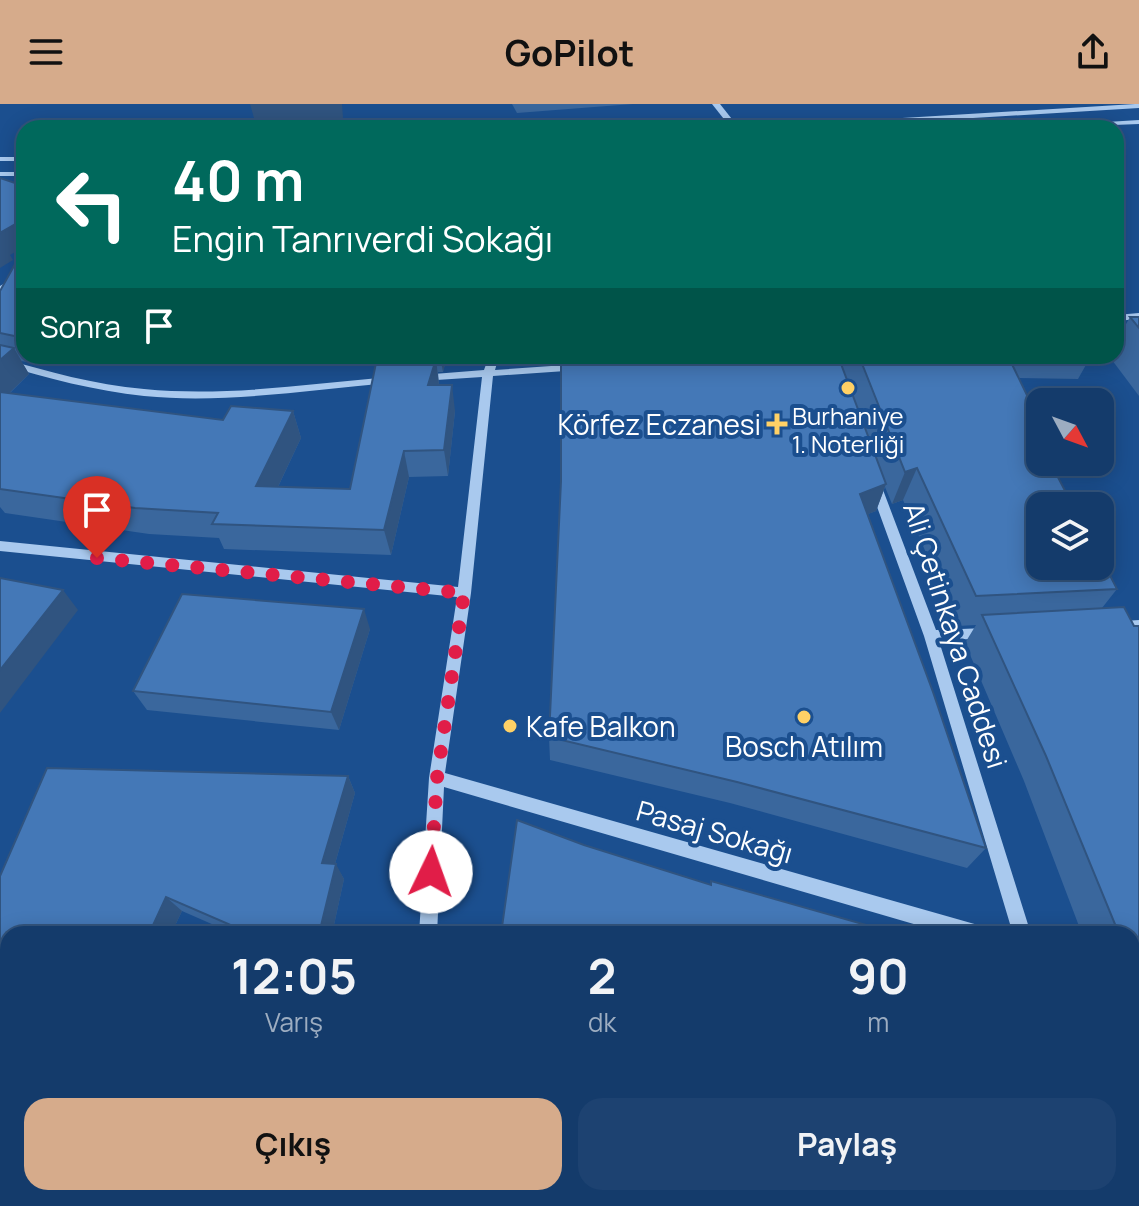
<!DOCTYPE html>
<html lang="tr">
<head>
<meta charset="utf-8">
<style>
  body { margin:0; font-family:Manrope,sans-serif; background:#1d4271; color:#f1f3f6; height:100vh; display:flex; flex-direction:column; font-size:30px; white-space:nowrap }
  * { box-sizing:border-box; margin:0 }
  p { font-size:26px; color:#9dadc1 }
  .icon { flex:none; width:44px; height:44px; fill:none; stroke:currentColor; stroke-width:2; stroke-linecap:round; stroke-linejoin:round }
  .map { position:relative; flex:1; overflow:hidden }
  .side { position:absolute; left:0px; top:822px; width:1140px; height:280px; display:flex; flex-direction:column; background:#143b6b; border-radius:24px 24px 0 0; box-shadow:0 4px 20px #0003,0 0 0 2px #33557e }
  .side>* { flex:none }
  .banner { position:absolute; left:16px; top:16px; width:1108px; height:244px; border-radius:24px; box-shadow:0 4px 20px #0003,0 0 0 2px #33557e; background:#00695c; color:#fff; overflow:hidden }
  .needle { width:52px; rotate:131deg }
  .tools { position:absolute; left:1026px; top:284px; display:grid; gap:16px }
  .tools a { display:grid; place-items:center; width:88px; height:88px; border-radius:16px; background:#143b6b; box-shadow:0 4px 20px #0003,0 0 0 2px #33557e; font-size:40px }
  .pin { position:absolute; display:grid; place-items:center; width:68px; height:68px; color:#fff; margin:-82px -34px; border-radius:50% 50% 50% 0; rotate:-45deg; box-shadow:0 0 8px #0007 }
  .pin .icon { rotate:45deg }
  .me { position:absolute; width:88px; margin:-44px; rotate:3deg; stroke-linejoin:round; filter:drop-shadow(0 0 6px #0008) }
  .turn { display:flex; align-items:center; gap:28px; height:168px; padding:0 24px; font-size:36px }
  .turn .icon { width:104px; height:104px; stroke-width:2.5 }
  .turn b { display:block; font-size:56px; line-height:68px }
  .then { display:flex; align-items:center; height:76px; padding:0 24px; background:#0003; gap:16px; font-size:30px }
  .eta { display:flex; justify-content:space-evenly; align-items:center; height:136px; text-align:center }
  .eta b { font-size:48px; font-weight:700; line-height:56px }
  .action { display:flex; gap:16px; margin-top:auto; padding:16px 24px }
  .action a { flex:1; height:92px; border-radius:24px; background:#d6ab8b; color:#111; font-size:32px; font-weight:700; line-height:92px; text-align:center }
  .action a+a { background:#1d4271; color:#f1f3f6 }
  header { display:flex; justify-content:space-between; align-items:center; height:104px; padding:0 24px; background:#d6ab8b; color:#111; font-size:36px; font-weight:700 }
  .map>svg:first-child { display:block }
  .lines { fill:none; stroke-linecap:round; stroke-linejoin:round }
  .minor { fill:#a9c9ee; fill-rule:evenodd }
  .wall { fill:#3a679d }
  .shaded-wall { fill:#305480 }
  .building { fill:#4478b7; stroke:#305480; stroke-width:2 }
  .route { stroke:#e11d48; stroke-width:14; stroke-dasharray:0 25.2 }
  .poi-dot { fill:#ffd166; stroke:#1b4f8f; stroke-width:3 }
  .labels { text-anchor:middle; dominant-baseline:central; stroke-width:8; stroke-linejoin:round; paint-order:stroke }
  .far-poi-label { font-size:24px; fill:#fff; stroke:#1b4f8f }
  .poi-label { font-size:28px; fill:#fff; stroke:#1b4f8f; text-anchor:end }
  .street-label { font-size:28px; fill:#fff; stroke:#1b4f8f }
</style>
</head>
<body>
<header><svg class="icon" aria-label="menu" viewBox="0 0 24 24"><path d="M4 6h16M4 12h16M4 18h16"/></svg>GoPilot<svg class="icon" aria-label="share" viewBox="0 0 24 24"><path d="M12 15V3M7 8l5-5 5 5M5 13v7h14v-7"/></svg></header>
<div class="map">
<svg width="1139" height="1102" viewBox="0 0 1139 1102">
  <rect width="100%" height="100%" fill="#1b4f8f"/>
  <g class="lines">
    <g class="minor">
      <polygon points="712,0 720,0 739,24 731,24"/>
      <polygon points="1135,0 1139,0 1139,4 809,24 766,24 770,22"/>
      <polygon points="1139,16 1139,20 1038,24 1042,22"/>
      <rect x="0" y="53" width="24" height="4"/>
      <rect x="0" y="68" width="24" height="4"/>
      <polygon points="24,168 24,175 0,189 0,182"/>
      <polygon points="1139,209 1139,215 1116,217 1116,211"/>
      <polygon points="489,252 499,252 495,266 580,260 585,263 580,266 493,272 471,489 445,669 978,821 984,824 987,830 948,830 444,683 437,830 419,830 429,674 457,493 0,447 0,437 458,483 482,273 421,277 416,274 421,271 484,266"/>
      <path d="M0,254C48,267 94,281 144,285C225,293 308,280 389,273L394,276L389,279C308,286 225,300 144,292C95,287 47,274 0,260Z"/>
      <polygon points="874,374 880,378 936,526 986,524 991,525 993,529 991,533 986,534 939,537 1031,830 1013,830 924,532 868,378"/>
      <polygon points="1139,516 1139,526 1110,526 1108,522 1110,518"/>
      <polygon points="0,906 8,908 8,926 0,924"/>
      <polygon points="385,1094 405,1094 403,1102 383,1102"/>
      <polygon points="1096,1094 1116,1094 1119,1102 1099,1102"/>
    </g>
  </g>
  <g class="wall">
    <polygon points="512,0 633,0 517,9"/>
    <polygon points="24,144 24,252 48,252 39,260 21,257 29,270 10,289 223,316 293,307 301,334 278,383 350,385 381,258 380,252 447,252 443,268 438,268 439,281 455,307 448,372 409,373 391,451 224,445 219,434 149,430 5,409 0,403 0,187"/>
    <polygon points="1130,213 1139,213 1139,292 1109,252 1116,252 1116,238"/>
    <polygon points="561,252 1091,252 1078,275 1019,274 1060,359 1055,368 1117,485 1102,504 1134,522 1139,522 1139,969 1132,951 1132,830 1082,830 1024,677 965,539 976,521 958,522 903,396 892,400 885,383 876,407 868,410 986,744 967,764 730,699 550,656 549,633 561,377"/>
    <polygon points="370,525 339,626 147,606 133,587"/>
    <polygon points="348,672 355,689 335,760 344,775 332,830 229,830 230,828 182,807 171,830 8,830 8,864 0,864 0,772"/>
    <polygon points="477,1094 671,1098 666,1102 477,1102"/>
    <polygon points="790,1094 1058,1094 1061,1102 791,1102"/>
  </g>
  <g class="shaded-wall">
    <polygon points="250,0 342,0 343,14 256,21"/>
    <polygon points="24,115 24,143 10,151 13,156 0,164 0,129"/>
    <polygon points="14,244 29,270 0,298 0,256"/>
    <polygon points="34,252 48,252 39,260"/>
    <polygon points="440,252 447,252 443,268"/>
    <polygon points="436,255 439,281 428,281"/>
    <polygon points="452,281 455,307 448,372 444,346"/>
    <polygon points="293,307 301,334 266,408 256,382"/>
    <polygon points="404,347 409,373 391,451 384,426"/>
    <polygon points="917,364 903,396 892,400 905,368"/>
    <polygon points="886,380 876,407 850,417 860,390"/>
    <polygon points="63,486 78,506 0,609 0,566"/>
    <polygon points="364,505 370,525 339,626 331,608"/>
    <polygon points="348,672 355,689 331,774 322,759"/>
    <polygon points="336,760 344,775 332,830 319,830"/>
    <polygon points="166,793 182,807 171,830 149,830"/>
    <polygon points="8,1050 8,1094 14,1094 10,1102 0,1102 0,1066"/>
    <polygon points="327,1094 343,1094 341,1102 325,1102"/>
  </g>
  <g class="building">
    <polygon points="0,74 24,82 24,115 0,129"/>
    <polygon points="24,144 24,234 0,229 0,187"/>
    <polygon points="1130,213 1139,213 1139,224"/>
    <polygon points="0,241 14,244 0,256"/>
    <polygon points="561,252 838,252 886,380 860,390 933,588 986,744 737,678 549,633 561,377"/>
    <polygon points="859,252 1008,252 1040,318 1040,358 1059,358 1060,359 1050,358 1073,402 1040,402 1040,462 1100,462 1100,452 1117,485 976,492 917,364 905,368"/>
    <polygon points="436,255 428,281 452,281 444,346 404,347 384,426 212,420 218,409 135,404 0,385 0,288 223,316 231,302 293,307 256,382 350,385 376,259"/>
    <polygon points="0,474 63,486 0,566"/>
    <polygon points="182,490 364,505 331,608 133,587"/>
    <polygon points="1124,503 1134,522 1139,522 1139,877 1132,861 1132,830 1119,830 1046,652 982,511"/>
    <polygon points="47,664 348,672 322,759 336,760 319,830 229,830 233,822 166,793 149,830 8,830 8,852 0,852 0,772"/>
    <polygon points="517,716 584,741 711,781 711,777 898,830 501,830"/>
    <polygon points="0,952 8,953 8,1050 0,1066"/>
    <polygon points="104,1094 327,1094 325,1102 100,1102"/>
    <polygon points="477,1094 671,1094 671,1098 614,1098 614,1102 477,1102"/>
    <polygon points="803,1094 1058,1094 1061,1102 804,1102"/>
  </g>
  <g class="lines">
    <polyline class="route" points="97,454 464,489 437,674 431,768"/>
  </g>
  <g class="poi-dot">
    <circle cx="848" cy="284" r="8"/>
    <path d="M773 308h8v8h8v8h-8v8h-8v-8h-8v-8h8z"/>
    <circle cx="804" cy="613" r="8"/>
    <circle cx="510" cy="622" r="8"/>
  </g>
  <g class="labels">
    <g class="far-poi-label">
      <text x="848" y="311">Burhaniye<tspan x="848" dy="28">1. Noterliği</tspan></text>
    </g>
    <g class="poi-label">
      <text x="761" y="320">Körfez Eczanesi</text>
      <text x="526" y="622" text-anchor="start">Kafe Balkon</text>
      <text x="804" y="642" text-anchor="middle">Bosch Atılım</text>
    </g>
    <g class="street-label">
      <text transform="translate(956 531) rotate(72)">Ali Çetinkaya Caddesi</text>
      <text transform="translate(715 727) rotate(16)">Pasaj Sokağı</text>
    </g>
  </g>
</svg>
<div class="tools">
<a><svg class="needle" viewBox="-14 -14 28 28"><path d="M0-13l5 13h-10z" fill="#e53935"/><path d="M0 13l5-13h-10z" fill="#9dadc1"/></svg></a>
<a><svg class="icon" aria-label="layers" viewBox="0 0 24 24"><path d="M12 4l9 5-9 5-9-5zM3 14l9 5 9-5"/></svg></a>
</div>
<div class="pin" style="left:97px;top:454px;background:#d93025"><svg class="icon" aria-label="arrive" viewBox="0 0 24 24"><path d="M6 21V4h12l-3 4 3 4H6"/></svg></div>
<svg class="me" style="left:431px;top:768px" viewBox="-20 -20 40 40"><circle r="19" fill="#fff"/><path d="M0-13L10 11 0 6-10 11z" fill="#e11d48"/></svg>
<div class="banner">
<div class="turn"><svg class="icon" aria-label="left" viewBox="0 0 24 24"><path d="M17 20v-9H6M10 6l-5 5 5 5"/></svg><div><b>40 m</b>Engin Tanrıverdi Sokağı</div></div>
<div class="then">Sonra<svg class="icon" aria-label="arrive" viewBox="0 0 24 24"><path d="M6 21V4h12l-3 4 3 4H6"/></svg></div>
</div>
<section class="side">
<div class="eta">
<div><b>12:05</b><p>Varış</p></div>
<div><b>2</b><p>dk</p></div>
<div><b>90</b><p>m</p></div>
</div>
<div class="action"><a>Çıkış</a><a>Paylaş</a></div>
</section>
</div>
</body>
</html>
